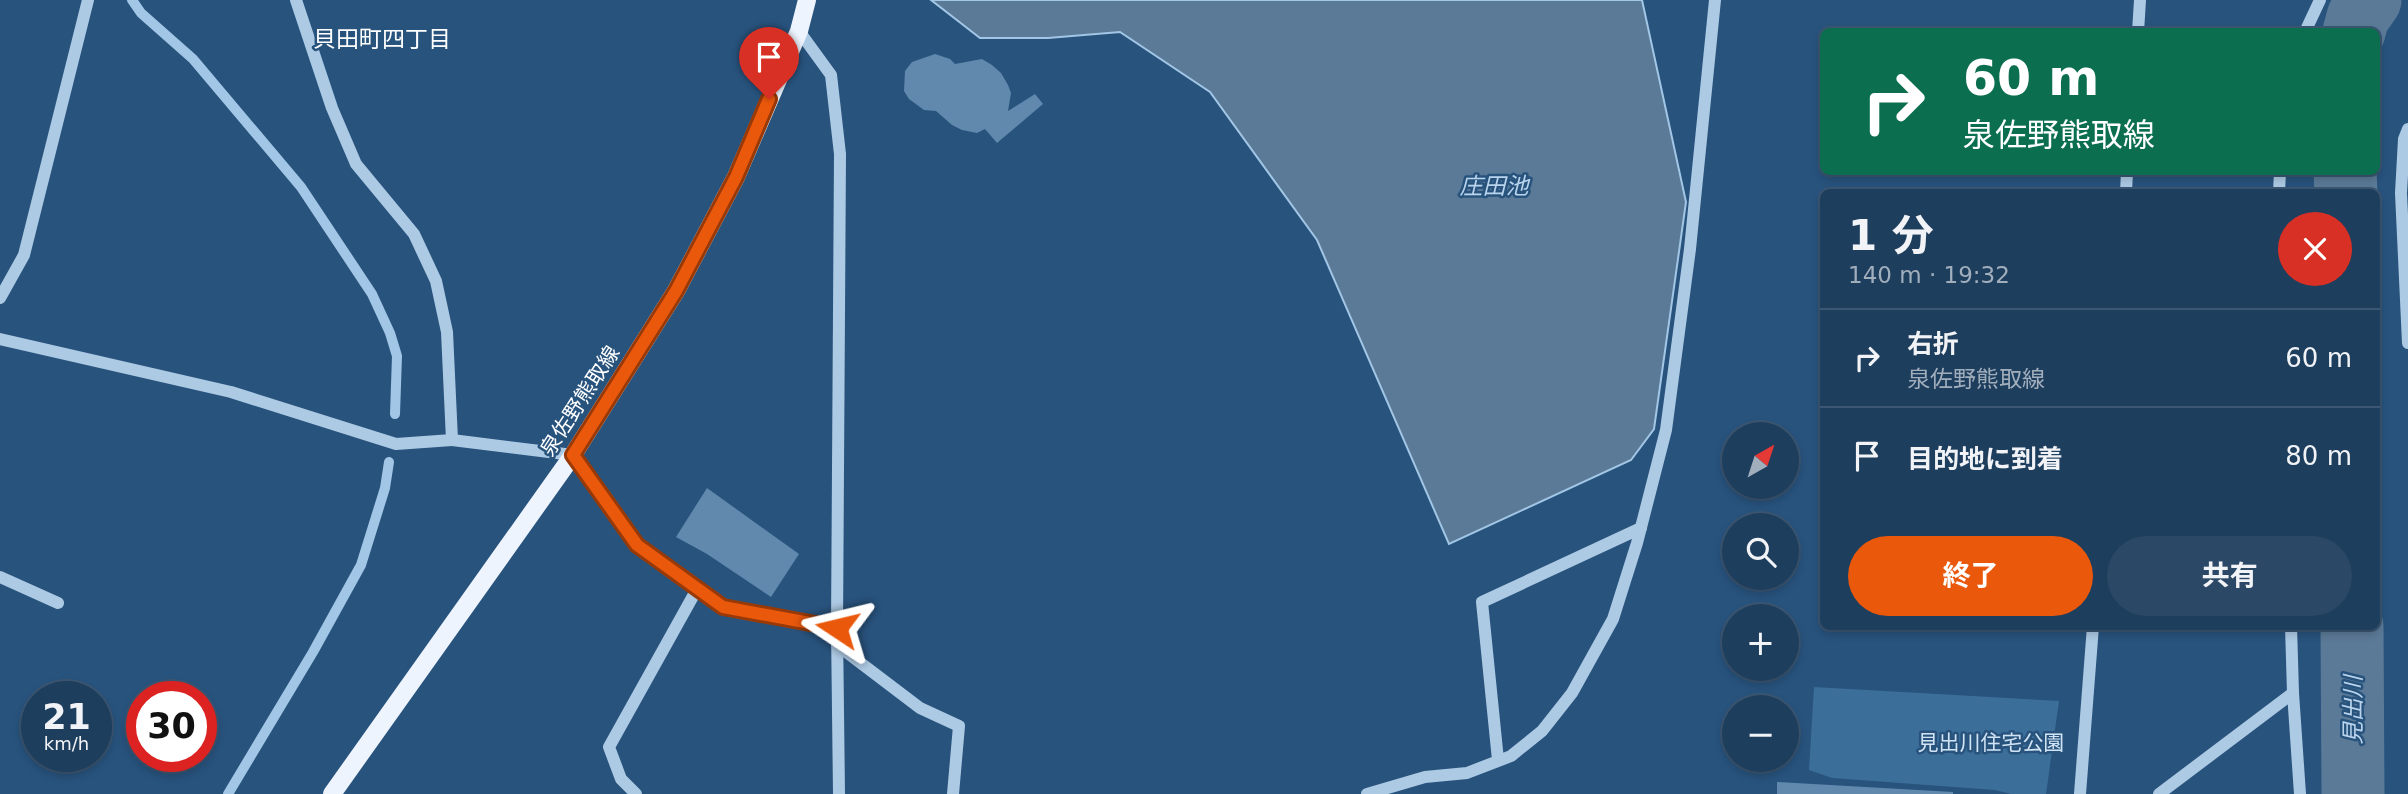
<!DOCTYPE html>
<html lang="ja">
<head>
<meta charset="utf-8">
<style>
  body { margin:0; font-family:"DejaVu Sans","Noto Sans JP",sans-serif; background:#2b4967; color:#f1f3f6; height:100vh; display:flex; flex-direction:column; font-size:26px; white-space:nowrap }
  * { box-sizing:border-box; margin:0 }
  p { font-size:23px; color:#a1aebc }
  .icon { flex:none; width:38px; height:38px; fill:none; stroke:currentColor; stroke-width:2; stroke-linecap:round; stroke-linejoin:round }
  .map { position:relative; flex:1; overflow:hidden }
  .sheet { position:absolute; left:1820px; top:189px; width:560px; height:441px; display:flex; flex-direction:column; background:#1e3e5e; border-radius:10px; box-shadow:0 4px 10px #0003,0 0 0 2px #3c5773 }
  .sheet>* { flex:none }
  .hud { position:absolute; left:1820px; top:28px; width:560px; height:147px; border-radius:10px; box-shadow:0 4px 10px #0003,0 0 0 2px #3c5773; background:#0b6e4f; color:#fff; overflow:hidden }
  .needle { width:46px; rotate:39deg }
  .controls { position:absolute; left:1722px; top:422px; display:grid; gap:14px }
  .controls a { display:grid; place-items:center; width:77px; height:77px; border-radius:50%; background:#1e3e5e; box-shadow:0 4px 10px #0003,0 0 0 2px #3c5773; font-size:35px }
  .speed { position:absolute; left:21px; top:681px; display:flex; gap:14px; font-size:35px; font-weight:700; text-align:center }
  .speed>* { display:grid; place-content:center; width:91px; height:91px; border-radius:50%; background:#1e3e5e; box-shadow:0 4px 10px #0003,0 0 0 2px #3c5773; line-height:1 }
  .speed small { font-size:18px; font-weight:400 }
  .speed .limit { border:10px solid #d22; background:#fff; color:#111 }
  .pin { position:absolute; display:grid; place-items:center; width:60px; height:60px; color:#fff; margin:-72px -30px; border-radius:50% 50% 50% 0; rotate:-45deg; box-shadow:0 0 7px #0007 }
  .pin .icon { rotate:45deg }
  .me { position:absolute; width:77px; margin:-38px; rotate:280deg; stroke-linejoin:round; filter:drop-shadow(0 0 5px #0008) }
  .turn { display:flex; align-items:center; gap:24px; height:147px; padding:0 28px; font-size:32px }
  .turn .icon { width:91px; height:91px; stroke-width:2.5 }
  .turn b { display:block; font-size:49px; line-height:60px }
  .round { display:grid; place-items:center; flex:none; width:74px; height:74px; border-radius:37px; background:#2b4967 }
  .headline { display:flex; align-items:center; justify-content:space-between; height:119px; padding:0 28px }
  h1 { font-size:42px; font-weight:700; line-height:52px }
  .action { display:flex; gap:14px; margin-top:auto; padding:14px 28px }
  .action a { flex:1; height:80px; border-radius:42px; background:#ea580c; color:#fff; font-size:28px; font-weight:700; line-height:80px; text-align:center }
  .action a+a { background:#2b4967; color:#f1f3f6 }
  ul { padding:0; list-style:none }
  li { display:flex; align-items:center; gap:21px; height:98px; padding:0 28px; border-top:2px solid #3c5773 }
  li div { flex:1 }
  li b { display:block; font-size:26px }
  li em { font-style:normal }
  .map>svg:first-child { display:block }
  .green { fill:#3c6e9a }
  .water { fill:#5b7a97; stroke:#a2c6e5; stroke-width:2 }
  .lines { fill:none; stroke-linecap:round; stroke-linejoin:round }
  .stream { stroke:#a2c6e5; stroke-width:10 }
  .river { stroke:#5b7a97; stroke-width:63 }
  .building { fill:#6089ad }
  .minor { stroke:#adcae4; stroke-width:12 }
  .major { stroke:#edf4fd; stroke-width:18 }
  .route-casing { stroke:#983908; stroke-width:18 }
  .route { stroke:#ea580c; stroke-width:12 }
  .labels { text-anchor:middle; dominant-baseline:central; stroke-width:5; stroke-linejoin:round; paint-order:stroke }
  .street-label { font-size:21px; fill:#fff; stroke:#28537d }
  .park-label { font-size:21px; fill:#d0e3f4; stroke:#28537d }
  .neighbourhood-label { font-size:23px; fill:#fff; stroke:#28537d }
  .water-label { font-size:23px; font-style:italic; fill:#b9d4ec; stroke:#28537d }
</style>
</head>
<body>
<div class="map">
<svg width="2408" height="794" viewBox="0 0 2408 794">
  <rect width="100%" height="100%" fill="#28537d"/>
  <polygon class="green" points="1814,687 2059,701 2046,794 2011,794 1995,790 1832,778 1809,770"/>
  <polygon class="water" points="931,0 1642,0 1686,202 1654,429 1631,460 1449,544 1317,240 1210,92 1120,32 1048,38 980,38"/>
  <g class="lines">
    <g class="stream">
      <polyline points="132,0 141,13 193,59 301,187 372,294 390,333 397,356 395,414"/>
      <polyline points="228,794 313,652 361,565 385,488 389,462"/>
    </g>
    <g class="river">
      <polyline points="2354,32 2358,17 2370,0"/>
      <polyline points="2345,172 2346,192"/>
      <polyline points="2352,626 2353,794"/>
    </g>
  </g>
  <g class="building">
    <polygon points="935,54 950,59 955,64 982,59 992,65 1001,73 1008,85 1011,93 1008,111 1035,94 1043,104 997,143 985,129 977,133 962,130 952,125 936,111 924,110 909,99 904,91 905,71 912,62"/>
    <polygon points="707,488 799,554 771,597 707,554 676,537"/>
    <polygon points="1777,782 1953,792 1953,794 1777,794"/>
  </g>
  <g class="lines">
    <g class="minor">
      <polyline points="296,0 332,108 356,164 414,234 436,281 447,332 452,440 573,455 637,545 723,607 837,628"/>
      <polyline points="799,31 831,75 840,154 837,628 839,794"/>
      <polyline points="2138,32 2140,0"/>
      <polyline points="2305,32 2320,0"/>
      <polyline points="2408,129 2404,139 2401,193 2408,343"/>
      <polyline points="2126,192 2127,172"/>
      <polyline points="2279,192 2280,172"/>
      <polyline points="0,298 24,255 88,0"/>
      <polyline points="0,339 231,392 396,444 452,440"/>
      <polyline points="0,577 58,603"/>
      <polyline points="837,645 920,708 959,726 953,794"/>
      <polyline points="2293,693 2300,794"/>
      <polyline points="1498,760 1482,602 1641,528"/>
      <polyline points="636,794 621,779 609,747 697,589"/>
      <polyline points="1367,794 1425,777 1467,773 1511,756 1542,731 1572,693 1613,619 1637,543 1666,430 1690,249 1715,0"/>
      <polyline points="2080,794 2093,626"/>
      <polyline points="2159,794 2293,693 2291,626"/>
    </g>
    <polyline class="major" points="332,794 573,455 676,291 736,177 799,31 807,0"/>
  </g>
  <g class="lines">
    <defs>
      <polyline id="route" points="769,99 736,177 676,291 573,455 637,545 723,607 837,628"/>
    </defs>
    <use href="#route" class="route-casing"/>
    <use href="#route" class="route"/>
  </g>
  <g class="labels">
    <g class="street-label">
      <text transform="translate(580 401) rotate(-57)">泉佐野熊取線</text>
    </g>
    <g class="park-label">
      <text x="1991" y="743">見出川住宅公園</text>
    </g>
    <g class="neighbourhood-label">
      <text x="382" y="39">貝田町四丁目</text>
    </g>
    <g class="water-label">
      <text x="1494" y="186">庄田池</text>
      <text transform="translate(2353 710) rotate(-90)">見出川</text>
    </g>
  </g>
</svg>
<div class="controls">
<a><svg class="needle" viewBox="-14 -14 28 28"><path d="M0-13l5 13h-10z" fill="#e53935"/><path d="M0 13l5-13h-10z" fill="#a1aebc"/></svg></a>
<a><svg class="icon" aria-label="search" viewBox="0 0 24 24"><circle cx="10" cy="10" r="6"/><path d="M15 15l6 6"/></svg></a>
<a>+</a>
<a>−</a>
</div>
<div class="speed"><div>21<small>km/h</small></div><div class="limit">30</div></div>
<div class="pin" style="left:769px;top:99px;background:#d93025"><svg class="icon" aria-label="arrive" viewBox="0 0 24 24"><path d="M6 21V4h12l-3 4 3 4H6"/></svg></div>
<svg class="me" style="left:837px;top:628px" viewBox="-20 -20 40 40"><path d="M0-17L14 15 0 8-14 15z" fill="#ea580c" stroke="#fff" stroke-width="4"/></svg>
<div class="hud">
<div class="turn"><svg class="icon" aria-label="right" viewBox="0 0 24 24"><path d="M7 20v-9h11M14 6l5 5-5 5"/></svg><div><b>60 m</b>泉佐野熊取線</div></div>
</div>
<section class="sheet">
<div class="headline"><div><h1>1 分</h1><p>140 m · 19:32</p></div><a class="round" style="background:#d93025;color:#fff"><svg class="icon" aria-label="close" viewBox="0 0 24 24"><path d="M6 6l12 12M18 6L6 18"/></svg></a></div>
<ul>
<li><svg class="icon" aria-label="right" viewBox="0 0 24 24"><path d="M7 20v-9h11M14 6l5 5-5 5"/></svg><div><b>右折</b><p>泉佐野熊取線</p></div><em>60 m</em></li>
<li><svg class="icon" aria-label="arrive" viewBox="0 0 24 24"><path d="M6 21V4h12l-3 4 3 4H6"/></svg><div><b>目的地に到着</b></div><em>80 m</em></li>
</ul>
<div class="action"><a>終了</a><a>共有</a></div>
</section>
</div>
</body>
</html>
